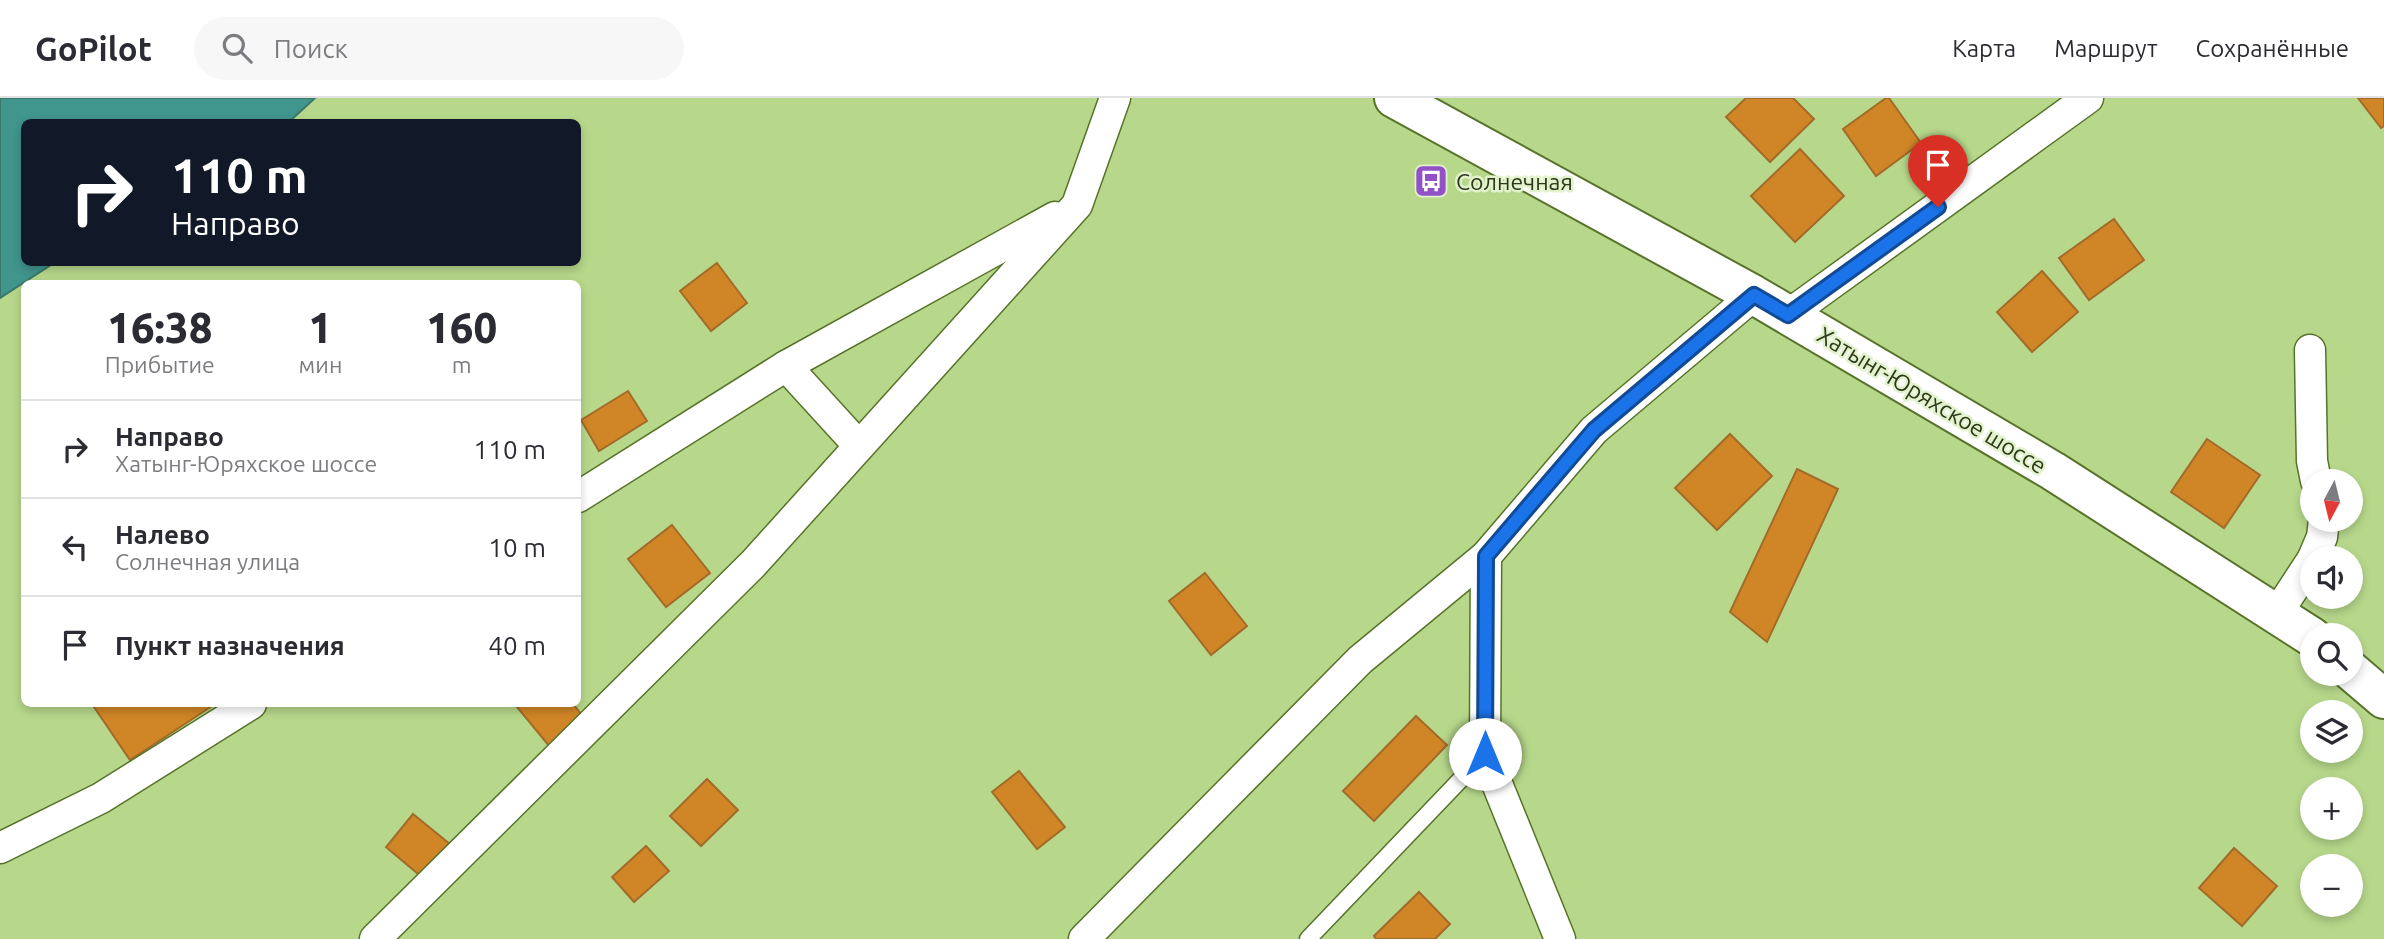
<!DOCTYPE html>
<html lang="ru">
<head>
<meta charset="utf-8">
<style>
  body { margin:0; font-family:Ubuntu,sans-serif; background:#f7f7f7; color:#2b2b33; height:100vh; display:flex; flex-direction:column; font-size:26px; white-space:nowrap }
  * { box-sizing:border-box; margin:0 }
  p { font-size:23px; color:#7c7c81 }
  .icon { flex:none; width:38px; height:38px; fill:none; stroke:currentColor; stroke-width:2; stroke-linecap:round; stroke-linejoin:round }
  .map { position:relative; flex:1; overflow:hidden }
  .sheet { position:absolute; left:21px; top:182px; width:560px; height:427px; display:flex; flex-direction:column; background:#fff; border-radius:10px; box-shadow:0 4px 10px #0003 }
  .sheet>* { flex:none }
  .guide { position:absolute; left:21px; top:21px; width:560px; height:147px; border-radius:10px; box-shadow:0 4px 10px #0003; background:#111827; color:#fff; overflow:hidden }
  .needle { width:46px; rotate:187deg }
  .fabs { position:absolute; left:2300px; top:371px; display:grid; gap:14px }
  .fabs a { display:grid; place-items:center; width:63px; height:63px; border-radius:50%; background:#fff; box-shadow:0 4px 10px #0003; font-size:35px }
  .pin { position:absolute; display:grid; place-items:center; width:60px; height:60px; color:#fff; margin:-72px -30px; border-radius:50% 50% 50% 0; rotate:-45deg; box-shadow:0 0 7px #0007 }
  .pin .icon { rotate:45deg }
  .me { position:absolute; width:77px; margin:-38px; rotate:0deg; stroke-linejoin:round; filter:drop-shadow(0 0 5px #0008) }
  .turn { display:flex; align-items:center; gap:24px; height:147px; padding:0 35px; font-size:32px }
  .turn .icon { width:91px; height:91px; stroke-width:2.5 }
  .turn b { display:block; font-size:49px; line-height:60px }
  .eta { display:flex; justify-content:space-evenly; align-items:center; height:119px; text-align:center }
  .eta b { font-size:42px; font-weight:800; line-height:49px }
  ul { padding:0; list-style:none }
  li { display:flex; align-items:center; gap:21px; height:98px; padding:0 35px; border-top:2px solid #e1e1e2 }
  li div { flex:1 }
  li b { display:block; font-size:26px }
  li em { font-style:normal }
  header { display:flex; align-items:center; gap:42px; box-sizing:border-box; height:98px; padding:0 35px; background:#fff; border-bottom:2px solid #e1e1e2 }
  header strong { font-size:33px }
  nav { display:flex; gap:38px; margin-inline-start:auto; font-size:24px }
  .search { width:490px; height:63px; background:#f7f7f7; display:flex; align-items:center; gap:18px; box-sizing:border-box; padding:0 24px; border-radius:38px; color:#7c7c81; font-size:26px }
  .map>svg:first-child { display:block }
  .water { fill:#40958d; stroke:#3a796a; stroke-width:2 }
  .building { fill:#d08626; stroke:#a36b2a; stroke-width:2 }
  .lines { fill:none; stroke-linecap:round; stroke-linejoin:round }
  .service-casing { stroke:#577329; stroke-width:19 }
  .minor-casing { stroke:#577329; stroke-width:33 }
  .tertiary-casing { stroke:#577329; stroke-width:42 }
  .service { stroke:#fff; stroke-width:16 }
  .minor { stroke:#fff; stroke-width:30 }
  .tertiary { stroke:#fff; stroke-width:38 }
  .route-casing { stroke:#114b97; stroke-width:18 }
  .route { stroke:#1a73e8; stroke-width:12 }
  .labels { text-anchor:middle; dominant-baseline:central; stroke-width:5; stroke-linejoin:round; paint-order:stroke }
  .poi-label { font-size:23px; fill:#2d391a; stroke:#e1f2cc; text-anchor:start }
  .street-label { font-size:23px; fill:#2d391a; stroke:#e1f2cc }
</style>
</head>
<body>
<header>
<strong>GoPilot</strong>
<div class="search"><svg class="icon" aria-label="search" viewBox="0 0 24 24"><circle cx="10" cy="10" r="6"/><path d="M15 15l6 6"/></svg>Поиск</div>
<nav><a>Карта</a><a>Маршрут</a><a>Сохранённые</a></nav>
</header>
<div class="map">
<svg width="2384" height="841" viewBox="0 0 2384 841">
  <rect width="100%" height="100%" fill="#b7d88b"/>
  <polygon class="water" points="0,0 315,0 289,24 24,24 24,164 54,165 0,200"/>
  <g class="building">
    <polygon points="1746,0 1793,0 1814,21 1770,64 1726,19"/>
    <polygon points="1886,0 1889,0 1921,45 1876,78 1843,31"/>
    <polygon points="2358,0 2384,0 2384,28 2381,30"/>
    <polygon points="1800,51 1844,98 1795,144 1751,98"/>
    <polygon points="2114,121 2144,162 2089,202 2059,160"/>
    <polygon points="717,165 747,205 711,233 680,193"/>
    <polygon points="2042,173 2078,214 2032,254 1997,214"/>
    <polygon points="628,293 647,323 599,353 581,322"/>
    <polygon points="1730,336 1772,378 1717,432 1675,390"/>
    <polygon points="2207,341 2260,377 2224,430 2171,394"/>
    <polygon points="1797,371 1838,391 1767,544 1730,514"/>
    <polygon points="672,427 710,475 666,509 628,461"/>
    <polygon points="1205,475 1247,528 1211,557 1169,503"/>
    <polygon points="92,606 215,606 130,662"/>
    <polygon points="522,606 573,606 585,621 550,649 517,609"/>
    <polygon points="1416,618 1447,647 1374,723 1343,693"/>
    <polygon points="1019,673 1065,729 1037,751 992,694"/>
    <polygon points="707,681 738,712 701,748 670,718"/>
    <polygon points="413,716 451,747 423,780 386,749"/>
    <polygon points="646,748 669,773 634,804 612,779"/>
    <polygon points="2234,750 2277,788 2242,828 2199,790"/>
    <polygon points="1419,794 1450,826 1435,841 1376,841 1374,838"/>
  </g>
  <g class="lines">
    <defs>
      <polyline id="service" points="1308,841 1485,656"/>
      <g id="minor">
        <polyline points="1788,217 2088,0"/>
        <polyline points="2310,252 2312,363 2316,383"/>
        <polyline points="786,268 859,348"/>
        <polyline points="578,399 786,268 1055,119"/>
        <polyline points="2313,460 2322,439 2324,422"/>
        <polyline points="2276,517 2312,462"/>
        <polyline points="0,750 101,700 251,606"/>
        <polyline points="375,841 753,466 1077,107 1115,0"/>
        <polyline points="1084,841 1360,562 1486,458"/>
        <polyline points="1560,841 1485,656 1486,458 1594,332 1754,197"/>
      </g>
      <g id="tertiary">
        <polyline points="1394,0 1754,197 2053,373 2312,539"/>
        <polyline points="2350,572 2384,601"/>
      </g>
    </defs>
    <use href="#service" class="service-casing"/>
    <use href="#minor" class="minor-casing"/>
    <use href="#tertiary" class="tertiary-casing"/>
    <use href="#service" class="service"/>
    <use href="#minor" class="minor"/>
    <use href="#tertiary" class="tertiary"/>
  </g>
  <g class="lines">
    <defs>
      <polyline id="route" points="1485,656 1486,458 1594,332 1754,197 1788,217 1938,109"/>
    </defs>
    <use href="#route" class="route-casing"/>
    <use href="#route" class="route"/>
  </g>
  <defs>
    <symbol id="bus-square" viewBox="-11 -11 22 22"><rect x="-9" y="-9" width="18" height="18" rx="4" fill="#9251c7" stroke="#e1f2cc"/><path d="M-5-6H5V4H4V6H2V4H-2V6H-4V4H-5ZM-3.5-4V0h7V-4ZM-3.5 1.2v1.5H-2V1.2ZM2 1.2v1.5H3.5V1.2Z" fill="#fff"/></symbol>
  </defs>
  <g fill-rule="evenodd">
    <use href="#bus-square" x="1412" y="64" width="38" height="38"/>
  </g>
  <g class="labels">
    <g class="poi-label">
      <text x="1456" y="83">Солнечная</text>
    </g>
    <g class="street-label">
      <text transform="translate(1932 302) rotate(31)">Хатынг-Юряхское шоссе</text>
    </g>
  </g>
</svg>
<div class="fabs">
<a><svg class="needle" viewBox="-14 -14 28 28"><path d="M0-13l5 13h-10z" fill="#e53935"/><path d="M0 13l5-13h-10z" fill="#7c7c81"/></svg></a>
<a><svg class="icon" aria-label="sound" viewBox="0 0 24 24"><path d="M4 9h4l5-4v14l-5-4H4zM17 9q2 3 0 6"/></svg></a>
<a><svg class="icon" aria-label="search" viewBox="0 0 24 24"><circle cx="10" cy="10" r="6"/><path d="M15 15l6 6"/></svg></a>
<a><svg class="icon" aria-label="layers" viewBox="0 0 24 24"><path d="M12 4l9 5-9 5-9-5zM3 14l9 5 9-5"/></svg></a>
<a>+</a>
<a>−</a>
</div>
<div class="pin" style="left:1938px;top:109px;background:#d93025"><svg class="icon" aria-label="arrive" viewBox="0 0 24 24"><path d="M6 21V4h12l-3 4 3 4H6"/></svg></div>
<svg class="me" style="left:1485px;top:656px" viewBox="-20 -20 40 40"><circle r="19" fill="#fff"/><path d="M0-13L10 11 0 6-10 11z" fill="#1a73e8"/></svg>
<div class="guide">
<div class="turn"><svg class="icon" aria-label="right" viewBox="0 0 24 24"><path d="M7 20v-9h11M14 6l5 5-5 5"/></svg><div><b>110 m</b>Направо</div></div>
</div>
<section class="sheet">
<div class="eta">
<div><b>16:38</b><p>Прибытие</p></div>
<div><b>1</b><p>мин</p></div>
<div><b>160</b><p>m</p></div>
</div>
<ul>
<li><svg class="icon" aria-label="right" viewBox="0 0 24 24"><path d="M7 20v-9h11M14 6l5 5-5 5"/></svg><div><b>Направо</b><p>Хатынг-Юряхское шоссе</p></div><em>110 m</em></li>
<li><svg class="icon" aria-label="left" viewBox="0 0 24 24"><path d="M17 20v-9H6M10 6l-5 5 5 5"/></svg><div><b>Налево</b><p>Солнечная улица</p></div><em>10 m</em></li>
<li><svg class="icon" aria-label="arrive" viewBox="0 0 24 24"><path d="M6 21V4h12l-3 4 3 4H6"/></svg><div><b>Пункт назначения</b></div><em>40 m</em></li>
</ul>
</section>
</div>
</body>
</html>
